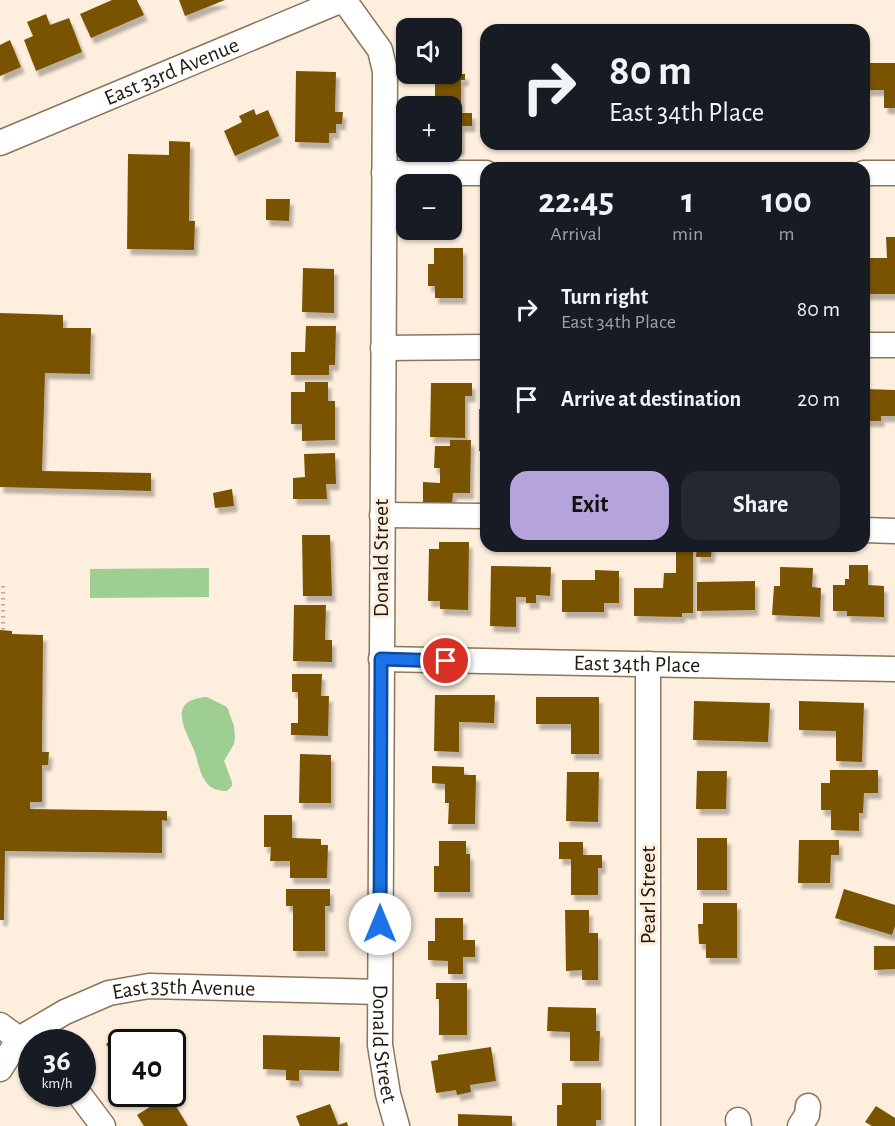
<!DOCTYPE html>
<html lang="en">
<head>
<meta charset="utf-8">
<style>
  body { margin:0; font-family:"Alegreya Sans",sans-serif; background:#242831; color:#f1f3f6; height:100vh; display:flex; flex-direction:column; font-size:22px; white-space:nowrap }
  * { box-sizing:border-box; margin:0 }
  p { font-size:20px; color:#9ea1a6 }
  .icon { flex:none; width:33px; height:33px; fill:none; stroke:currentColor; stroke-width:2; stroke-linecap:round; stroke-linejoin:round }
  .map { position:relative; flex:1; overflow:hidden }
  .panel { position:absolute; left:480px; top:162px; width:390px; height:390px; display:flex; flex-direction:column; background:#171b24; border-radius:18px; box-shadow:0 2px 4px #0004 }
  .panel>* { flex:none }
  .banner { position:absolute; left:480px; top:24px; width:390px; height:126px; border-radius:18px; box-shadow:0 2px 4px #0004; background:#171b24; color:#f1f3f6; overflow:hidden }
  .tools { position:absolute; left:396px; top:18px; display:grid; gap:12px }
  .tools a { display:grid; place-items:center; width:66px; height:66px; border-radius:12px; background:#171b24; box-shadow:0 2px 4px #0004; font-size:30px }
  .speed { position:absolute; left:18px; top:1029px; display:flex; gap:12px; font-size:30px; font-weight:700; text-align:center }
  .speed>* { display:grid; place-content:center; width:78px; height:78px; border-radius:50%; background:#171b24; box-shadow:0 2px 4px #0004; line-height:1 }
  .speed small { font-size:15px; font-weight:400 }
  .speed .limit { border:3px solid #111; border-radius:9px; background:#fff; color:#111 }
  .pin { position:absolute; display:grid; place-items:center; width:51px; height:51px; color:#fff; margin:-26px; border:3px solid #fff; border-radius:50%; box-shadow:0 2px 6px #0007 }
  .me { position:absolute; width:66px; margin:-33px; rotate:0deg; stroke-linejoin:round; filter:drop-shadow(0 0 4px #0008) }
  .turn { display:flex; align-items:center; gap:21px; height:126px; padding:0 30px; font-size:27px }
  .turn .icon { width:78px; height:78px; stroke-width:2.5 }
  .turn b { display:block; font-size:42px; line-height:51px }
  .eta { display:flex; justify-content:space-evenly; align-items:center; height:102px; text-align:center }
  .eta b { font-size:36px; font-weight:600; line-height:42px }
  .cta { display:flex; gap:12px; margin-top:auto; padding:12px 30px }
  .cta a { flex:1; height:69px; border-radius:18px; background:#b5a4db; color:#111; font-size:24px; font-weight:600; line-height:69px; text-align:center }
  .cta a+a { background:#242831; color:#f1f3f6 }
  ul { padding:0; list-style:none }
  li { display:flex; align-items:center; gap:18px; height:90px; padding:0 30px }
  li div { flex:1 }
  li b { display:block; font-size:22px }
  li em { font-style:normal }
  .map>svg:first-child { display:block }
  .green { fill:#9ece92 }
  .building { fill:#795300; filter:url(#shadow) }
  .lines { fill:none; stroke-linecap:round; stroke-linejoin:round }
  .minor-casing { stroke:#8c755c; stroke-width:27 }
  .path { stroke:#b6a99b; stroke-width:4; stroke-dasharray:1.5 4.5; stroke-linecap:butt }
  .minor { stroke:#fff; stroke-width:24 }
  .route-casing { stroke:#114b97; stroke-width:15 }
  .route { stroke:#1a73e8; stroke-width:10 }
  .labels { text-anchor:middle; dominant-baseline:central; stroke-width:6; stroke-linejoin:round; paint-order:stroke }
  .street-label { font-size:22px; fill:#21180e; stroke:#fdeedd }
</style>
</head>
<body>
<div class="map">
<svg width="895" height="1126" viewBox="0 0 895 1126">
  <defs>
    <filter id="shadow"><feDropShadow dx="3.5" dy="6" stdDeviation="1.5" flood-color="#0004"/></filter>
  </defs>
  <rect width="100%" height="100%" fill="#fdeedd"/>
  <g class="green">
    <polygon points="209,568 209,597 90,598 90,569"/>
    <path d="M207,697L227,707L234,726L235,738L234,744L224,761L232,782V786L227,791C219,791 210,789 206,782C199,773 198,760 194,750C185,729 166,700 207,697Z"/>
  </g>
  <g class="building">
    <polygon points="112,0 137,0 144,15 91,38 80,14"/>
    <polygon points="179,0 225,0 185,16"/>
    <polygon points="46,14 50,25 69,18 82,52 36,71 24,40 33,36 27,22"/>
    <polygon points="10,40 21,67 0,76 0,45"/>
    <polygon points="482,58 486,58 486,107 483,107"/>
    <polygon points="865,63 895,63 895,108 884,108 884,90 865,90"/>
    <polygon points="296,71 336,72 335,112 343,112 342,124 336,124 336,133 329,133 329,143 295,142"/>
    <polygon points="435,74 465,74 465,80 461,80 461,113 472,113 472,126 461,126 461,150 452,150 451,106 435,106"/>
    <polygon points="254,109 256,115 268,110 279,136 235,156 224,131 242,122 239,116"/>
    <polygon points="169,141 190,142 189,221 195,221 194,250 127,249 128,154 169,155"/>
    <polygon points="266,199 290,199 289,221 266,220"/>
    <polygon points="886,237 895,237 895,294 864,294 864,258 887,258"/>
    <polygon points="434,248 463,248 463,298 435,298 435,286 428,286 428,264 434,264"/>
    <polygon points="303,268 334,269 334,313 302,312"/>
    <polygon points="0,313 63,315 63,328 91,328 90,374 45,373 42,471 151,473 151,491 0,487"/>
    <polygon points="306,326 336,326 335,365 329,365 329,375 291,375 291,352 305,352"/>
    <polygon points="305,382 328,382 328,401 335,401 335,440 302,441 302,424 291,424 291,392 305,392"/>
    <polygon points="431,383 472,383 472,396 465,396 465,438 430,437"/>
    <polygon points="864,389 895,390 895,416 881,416 881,421 864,421"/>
    <rect x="479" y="409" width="7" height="42"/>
    <polygon points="450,440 471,440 470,493 453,493 452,504 423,504 423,482 440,483 440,468 434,468 435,446 450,446"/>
    <polygon points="335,453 336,484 326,484 327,499 293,499 293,478 305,477 304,454"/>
    <polygon points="232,489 234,506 215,508 213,493"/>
    <polygon points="302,535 330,535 332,596 303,596"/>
    <polygon points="439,542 469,542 468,610 440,609 440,601 428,601 429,549 439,549"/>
    <polygon points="676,546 693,546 693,613 682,613 682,617 634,616 634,588 663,588 664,573 676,573"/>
    <polygon points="697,546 712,546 711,557 696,557"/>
    <polygon points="849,565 868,565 868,585 884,586 884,617 847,616 847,611 833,611 833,585 845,585 845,579 849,579"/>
    <polygon points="491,566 551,567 550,596 536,595 536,603 526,603 526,597 516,597 516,627 490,626"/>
    <polygon points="780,567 813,568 812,587 821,588 820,617 772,615 774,586 780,586"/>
    <polygon points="595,570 619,571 619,603 604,603 604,612 562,612 562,580 595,580"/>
    <polygon points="755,581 755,610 697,611 697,582"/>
    <polygon points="294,605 326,605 325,640 332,640 332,662 293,661"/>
    <polygon points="0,630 12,631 12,634 43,635 42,752 49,752 48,765 42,765 42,802 30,802 30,809 167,811 167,821 162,820 162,853 5,851 4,920 0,920"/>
    <polygon points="292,674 322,674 321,696 329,696 328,736 291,735 291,723 298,723 298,692 292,692"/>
    <polygon points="435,695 495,695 494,723 459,722 459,752 434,751"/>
    <polygon points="536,697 599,697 599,754 571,754 571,724 536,724"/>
    <polygon points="694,701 770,703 768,742 693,740"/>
    <polygon points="799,701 864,703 862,762 836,761 836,731 799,730"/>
    <polygon points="300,754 331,755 331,803 299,803"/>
    <polygon points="432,766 464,767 464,775 476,775 475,824 448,824 449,803 445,803 445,784 432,783"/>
    <polygon points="830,770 878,770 878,793 864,793 863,813 859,813 859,831 831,830 831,810 821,810 821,783 830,783"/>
    <polygon points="697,771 727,771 726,809 696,809"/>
    <polygon points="567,772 599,772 598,822 566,821"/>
    <polygon points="264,815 292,815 292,838 321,839 321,845 328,845 327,878 290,878 290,861 270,861 271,847 264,847"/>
    <rect x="697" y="838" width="30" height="52"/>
    <polygon points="799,840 839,840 839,855 831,855 830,883 798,883"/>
    <polygon points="439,841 466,841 466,854 470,854 470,892 434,892 434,866 439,866"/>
    <polygon points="559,842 583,842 583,855 602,855 602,868 598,868 598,895 571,895 571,859 559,859"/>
    <polygon points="286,889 330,889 330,906 325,906 325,951 293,951 293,906 286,906"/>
    <polygon points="844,889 895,905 895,926 892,935 835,918"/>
    <polygon points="703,903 737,903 737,958 706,958 706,944 699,944 698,924 703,924"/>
    <polygon points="565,910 589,910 589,933 598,933 598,980 582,980 582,970 566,971"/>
    <polygon points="435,918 463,918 463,940 475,940 475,957 463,957 463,974 448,974 448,961 428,960 428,941 435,941"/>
    <polygon points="874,946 895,946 895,969 874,970"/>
    <polygon points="436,983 467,983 467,1035 439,1035 439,999 436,999"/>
    <polygon points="548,1007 596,1008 596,1031 600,1031 599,1061 570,1061 570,1032 547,1031"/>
    <polygon points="131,1029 139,1042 122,1042 122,1077 115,1067 119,1064 106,1044"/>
    <polygon points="263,1035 340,1037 339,1071 299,1070 299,1081 286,1080 286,1070 263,1069"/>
    <polygon points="491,1047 496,1081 470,1085 471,1092 457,1095 456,1090 436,1093 431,1061 438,1060 438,1055"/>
    <polygon points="562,1083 601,1083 601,1120 596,1120 596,1126 557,1126 557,1105 562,1105"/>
    <polygon points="169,1095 188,1126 144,1126 137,1115"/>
    <polygon points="330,1104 338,1125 347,1122 348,1126 300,1126 296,1116"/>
    <polygon points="876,1106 895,1118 895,1126 872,1126 865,1122"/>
    <polygon points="458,1114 512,1116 512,1126 458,1126"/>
  </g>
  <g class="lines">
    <defs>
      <g id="minor">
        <path id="s1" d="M344,0L380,50L385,71L380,1045L388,1094L397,1126"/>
        <path id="s2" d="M0,143L342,0"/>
        <polyline points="384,173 486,173"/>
        <polyline points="864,173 895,173"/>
        <polyline points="864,345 895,345"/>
        <polyline points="383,348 486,347"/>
        <polyline points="382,515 486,516"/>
        <polyline points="864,530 895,531"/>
        <path id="s3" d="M381,659L895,669"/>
        <polyline points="648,664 648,1126"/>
        <path id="s4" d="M0,1025L19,1039L65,1012L109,993L149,986L380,992"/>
        <polyline points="0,1069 19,1039 32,1047"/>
        <polyline points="79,1094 103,1126"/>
        <polyline points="738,1120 739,1126"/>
        <polyline points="800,1126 807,1115 808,1106"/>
      </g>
    </defs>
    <use href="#minor" class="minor-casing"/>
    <polyline class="path" points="3,586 3,630"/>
    <use href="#minor" class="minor"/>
  </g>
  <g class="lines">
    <defs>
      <polyline id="route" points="380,924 381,659 446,661"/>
    </defs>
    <use href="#route" class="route-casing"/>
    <use href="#route" class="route"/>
  </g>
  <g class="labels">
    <g class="street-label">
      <text stroke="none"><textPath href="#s2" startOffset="186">East 33rd Avenue</textPath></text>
      <text transform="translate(381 558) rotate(-90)">Donald Street</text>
      <text stroke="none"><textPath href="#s3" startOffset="256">East 34th Place</textPath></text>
      <text transform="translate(648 895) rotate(-90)">Pearl Street</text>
      <text stroke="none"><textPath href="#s4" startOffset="200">East 35th Avenue</textPath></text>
      <text stroke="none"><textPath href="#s1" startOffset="1056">Donald Street</textPath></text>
    </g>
  </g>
</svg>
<div class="tools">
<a><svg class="icon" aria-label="sound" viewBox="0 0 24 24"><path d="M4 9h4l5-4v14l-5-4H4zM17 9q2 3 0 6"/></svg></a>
<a>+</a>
<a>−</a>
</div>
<div class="speed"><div>36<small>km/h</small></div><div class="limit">40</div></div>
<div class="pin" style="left:446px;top:661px;background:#d93025"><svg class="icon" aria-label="arrive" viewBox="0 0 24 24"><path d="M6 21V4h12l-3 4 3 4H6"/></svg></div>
<svg class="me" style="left:380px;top:924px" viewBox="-20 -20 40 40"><circle r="19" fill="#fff"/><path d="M0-13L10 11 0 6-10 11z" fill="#1a73e8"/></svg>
<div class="banner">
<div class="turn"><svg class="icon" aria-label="right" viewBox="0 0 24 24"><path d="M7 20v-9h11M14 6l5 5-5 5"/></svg><div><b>80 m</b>East 34th Place</div></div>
</div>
<section class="panel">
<div class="eta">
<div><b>22:45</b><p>Arrival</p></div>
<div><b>1</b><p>min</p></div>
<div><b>100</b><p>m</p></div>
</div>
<ul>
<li><svg class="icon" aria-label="right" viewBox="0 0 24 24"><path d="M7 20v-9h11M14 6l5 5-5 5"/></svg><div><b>Turn right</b><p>East 34th Place</p></div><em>80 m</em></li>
<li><svg class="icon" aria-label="arrive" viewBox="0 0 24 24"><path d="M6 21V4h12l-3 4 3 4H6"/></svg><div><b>Arrive at destination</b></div><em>20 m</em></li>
</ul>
<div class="cta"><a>Exit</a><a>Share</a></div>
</section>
</div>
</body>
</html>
